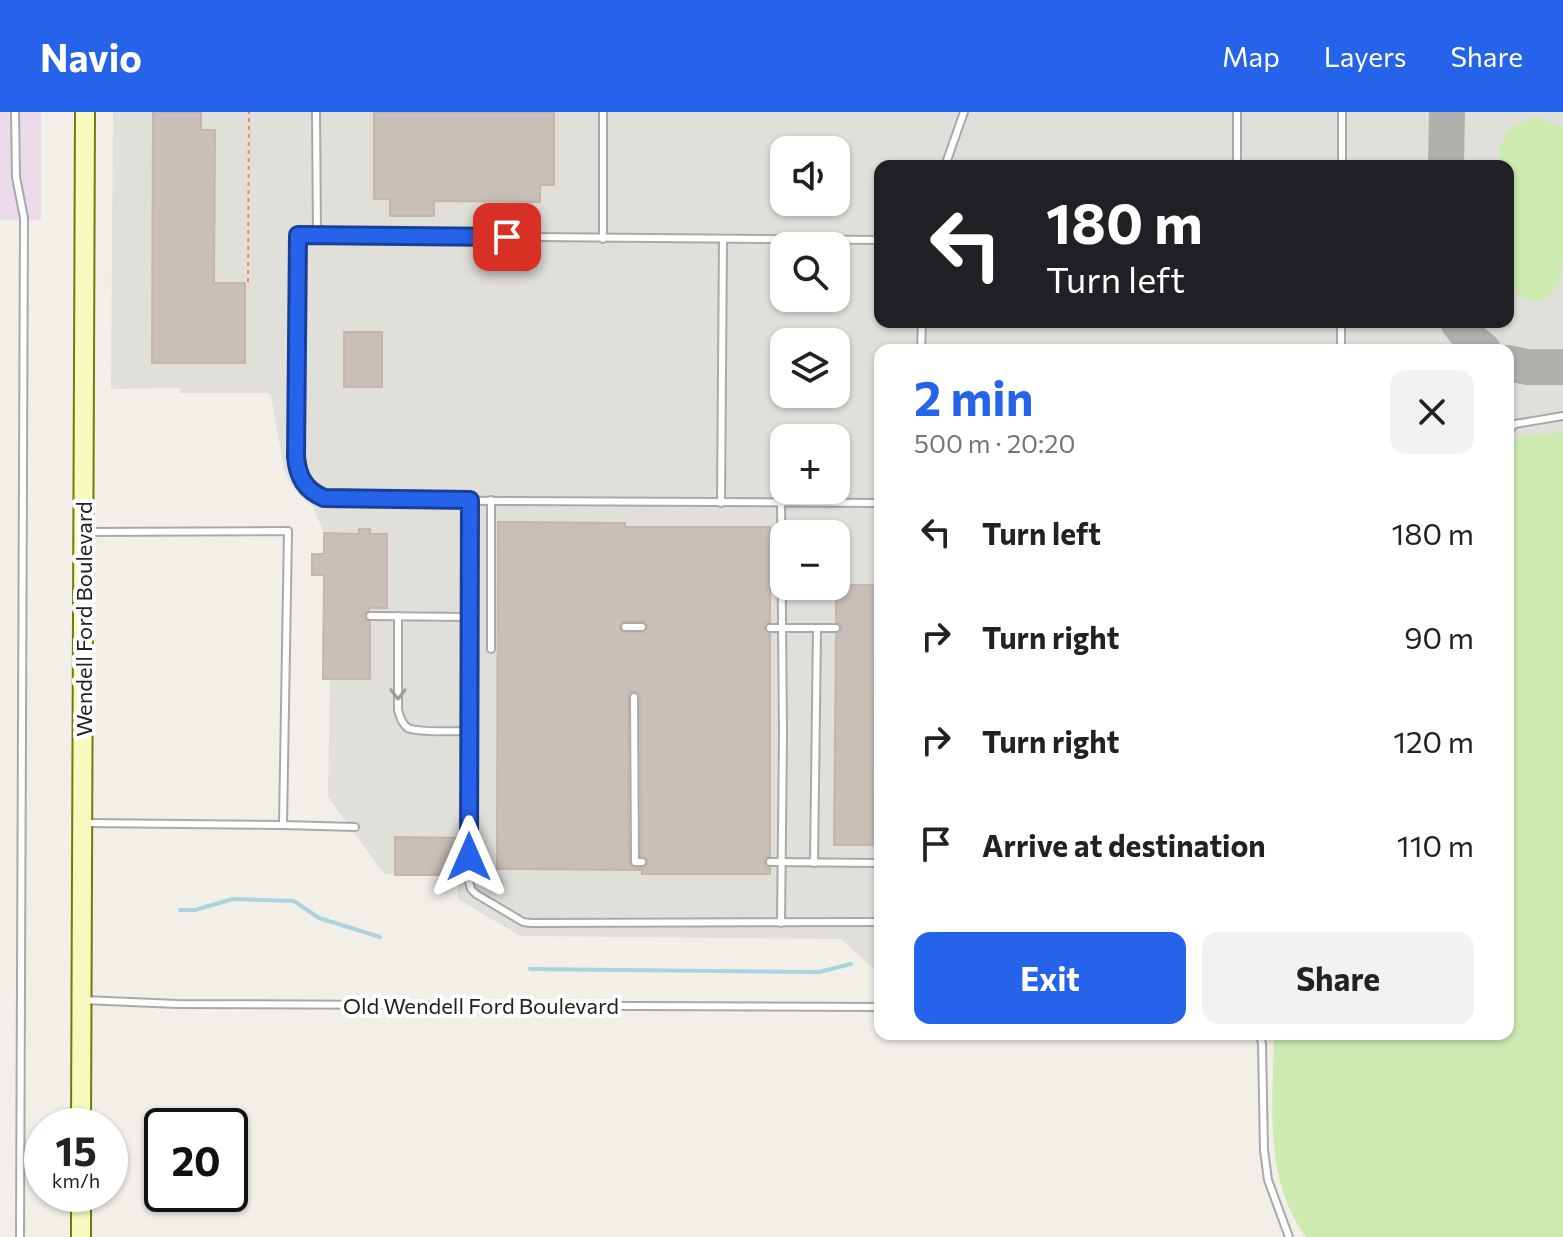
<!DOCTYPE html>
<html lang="en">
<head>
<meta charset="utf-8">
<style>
  body { margin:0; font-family:Commissioner,sans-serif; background:#f2f2f2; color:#222; height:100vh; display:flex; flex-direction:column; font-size:30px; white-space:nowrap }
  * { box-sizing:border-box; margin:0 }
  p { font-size:26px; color:#767676 }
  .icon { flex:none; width:44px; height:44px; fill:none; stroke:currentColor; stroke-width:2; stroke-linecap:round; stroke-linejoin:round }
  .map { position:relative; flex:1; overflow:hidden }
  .side { position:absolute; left:874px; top:232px; width:640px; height:696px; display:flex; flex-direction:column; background:#fff; border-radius:16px; box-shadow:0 2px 6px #0004 }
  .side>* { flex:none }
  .banner { position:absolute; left:874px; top:48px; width:640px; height:168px; border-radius:16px; box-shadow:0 2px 6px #0004; background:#202124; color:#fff; overflow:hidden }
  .tools { position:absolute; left:770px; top:24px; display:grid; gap:16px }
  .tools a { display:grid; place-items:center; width:80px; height:80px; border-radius:16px; background:#fff; box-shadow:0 2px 6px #0004; font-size:40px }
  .speed { position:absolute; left:24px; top:996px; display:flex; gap:16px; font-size:40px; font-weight:700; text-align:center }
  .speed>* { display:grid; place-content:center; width:104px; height:104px; border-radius:50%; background:#fff; box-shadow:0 2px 6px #0004; line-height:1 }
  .speed small { font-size:20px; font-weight:400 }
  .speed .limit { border:4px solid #111; border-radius:12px; background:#fff; color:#111 }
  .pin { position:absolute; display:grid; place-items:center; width:68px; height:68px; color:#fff; margin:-34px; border-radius:16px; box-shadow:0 4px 12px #0006 }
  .me { position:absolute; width:88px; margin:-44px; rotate:0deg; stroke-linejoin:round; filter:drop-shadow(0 0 6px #0008) }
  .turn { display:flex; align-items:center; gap:28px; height:168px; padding:0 40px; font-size:36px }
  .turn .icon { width:104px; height:104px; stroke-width:2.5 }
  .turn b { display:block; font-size:56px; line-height:68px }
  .round { display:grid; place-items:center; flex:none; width:84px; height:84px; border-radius:16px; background:#f2f2f2 }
  .head { display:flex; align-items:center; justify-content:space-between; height:136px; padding:0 40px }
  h1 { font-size:48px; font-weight:700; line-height:60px; color:#2563eb }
  .action { display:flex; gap:16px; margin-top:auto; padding:16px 40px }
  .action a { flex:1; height:92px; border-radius:16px; background:#2563eb; color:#fff; font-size:32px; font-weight:700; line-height:92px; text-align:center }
  .action a+a { background:#f2f2f2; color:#222 }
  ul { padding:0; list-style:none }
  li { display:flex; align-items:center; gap:24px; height:104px; padding:0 40px }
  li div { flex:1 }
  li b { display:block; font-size:30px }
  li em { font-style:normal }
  header { display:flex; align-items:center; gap:48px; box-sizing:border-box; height:112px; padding:0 40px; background:#2563eb; color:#fff }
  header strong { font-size:38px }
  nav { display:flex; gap:44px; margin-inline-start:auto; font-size:28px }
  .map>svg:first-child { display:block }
  .industrial { fill:#ebdbe8 }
  .airport { fill:#e1dfda; fill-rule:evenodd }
  .grass { fill:#cdebb0 }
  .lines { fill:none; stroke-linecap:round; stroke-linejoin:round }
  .stream { stroke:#aad3df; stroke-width:4 }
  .taxiway { stroke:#b1b0ac; stroke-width:36 }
  .building { fill:#c7bfb8; stroke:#c4b6ab; stroke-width:2; fill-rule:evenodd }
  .lane-casing { stroke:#a9a9a9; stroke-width:10 }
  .secondary-casing { stroke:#707d05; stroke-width:22 }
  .path { stroke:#fa8072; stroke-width:2; stroke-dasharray:4 4; stroke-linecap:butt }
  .lane { stroke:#fff; stroke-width:6 }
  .secondary { stroke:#f7fabf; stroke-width:18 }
  .oneway { stroke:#9c9c9c }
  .route-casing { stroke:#184099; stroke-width:20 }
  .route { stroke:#2563eb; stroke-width:14 }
  .labels { text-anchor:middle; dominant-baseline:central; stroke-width:8; stroke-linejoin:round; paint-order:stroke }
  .street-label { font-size:22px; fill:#222; stroke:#fff }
</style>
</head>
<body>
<header>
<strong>Navio</strong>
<nav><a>Map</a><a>Layers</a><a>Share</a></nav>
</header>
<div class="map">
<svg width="1563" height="1125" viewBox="0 0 1563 1125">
  <rect width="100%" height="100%" fill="#f2efe9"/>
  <rect class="industrial" x="0" y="0" width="41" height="108"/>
  <path class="airport" d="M113,0H1563V1125L1508,922V238H880V857H874L841,827L520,824L458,787L457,763L384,762L328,685L330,567H323L324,463H312V442L324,441V421L313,395L300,384L291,372L284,357L271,284L268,281H180V276L111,277ZM784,38H836V90H784ZM880,54H1508V210H880ZM784,134H836V186H784ZM784,230H836V282H784ZM784,326H836V378H784ZM784,422H836V474H784Z"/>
  <g class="grass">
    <path d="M1537,5L1563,15V145L1559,174L1545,187L1537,189L1525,187L1517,181L1512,166L1508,137V54H1499C1499,23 1507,13 1537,5Z"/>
    <path d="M1563,320V1125H1306C1263,1067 1273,990 1274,922H1508V342L1512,328L1524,324Z"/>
  </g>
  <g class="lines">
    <g class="stream">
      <polyline points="180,798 195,798 233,787 294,789 319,806 380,825"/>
      <polyline points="530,857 819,860 851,852"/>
    </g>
    <g class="taxiway">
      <polyline points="1446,54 1447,0"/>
      <polyline points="1458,210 1473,230 1483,238"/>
      <polyline points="1508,251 1527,255 1563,255"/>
    </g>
  </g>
  <g class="building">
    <polygon points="153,0 201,0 201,18 215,18 214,171 245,171 245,251 152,251"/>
    <polygon points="374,0 554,0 554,73 540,73 540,90 434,89 434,104 390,104 390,87 374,87"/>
    <rect x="344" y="220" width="38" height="55"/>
    <path d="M498,410L625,411V415H770V510L765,512L764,517L766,521L770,522V744L765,746L764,751L766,755L770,756V762H642V758L497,757ZM643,509L648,514L644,520L624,521L620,517V513L623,510ZM633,579L638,580L640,585L641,744L646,745L648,749L647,754L642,756H633L629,750L628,585L629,581Z"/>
    <polygon points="359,417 370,417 370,422 387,422 387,496 370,496 364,503 365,508 370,510 370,567 323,567 324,463 312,463 312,442 324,442 324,421 359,422"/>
    <polygon points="836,473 875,473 873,733 834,733 836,522 840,521 842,517 841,512 836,510"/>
    <polygon points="395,725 458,726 457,763 395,763"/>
  </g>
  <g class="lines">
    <defs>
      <g id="lane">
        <polyline points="15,0 16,65 24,106 20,1125"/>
        <polyline points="316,0 317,123"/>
        <polyline points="1237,0 1237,54"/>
        <polyline points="945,54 964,0"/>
        <polyline points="1342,54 1342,0"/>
        <polyline points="603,127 603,0"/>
        <path d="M880,128L298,123L296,345C299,373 310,385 338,388L880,391"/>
        <polyline points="1341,210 1341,238"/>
        <polyline points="921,238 922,210"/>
        <polyline points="1508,319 1515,312 1563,304"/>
        <polyline points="470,388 469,769 471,777 476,782 523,810 531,811 880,810"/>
        <polyline points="491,388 491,537"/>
        <polyline points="781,390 783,623 781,811"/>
        <polyline points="721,391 723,127"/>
        <polyline points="370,504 470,505"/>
        <path d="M398,504V598C400,605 402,612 408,616C418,621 457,619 470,619"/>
        <polyline points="625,515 642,515"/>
        <polyline points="770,516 836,516"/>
        <polyline points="634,585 635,750 642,750"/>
        <polyline points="85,711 283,713 288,419 87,420"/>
        <polyline points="283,713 355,715"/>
        <polyline points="770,750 880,751"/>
        <polyline points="814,751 817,516"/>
        <polyline points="84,888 177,892 880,895"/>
        <polyline points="1260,922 1262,932 1264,1038 1268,1068 1289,1125"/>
      </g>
      <g id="secondary">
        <polyline points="81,1014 85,0"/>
        <polyline points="81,1125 81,1082"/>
      </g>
    </defs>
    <use href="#lane" class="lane-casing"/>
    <use href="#secondary" class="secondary-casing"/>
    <polyline class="path" points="248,170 249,0"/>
    <use href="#lane" class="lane"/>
    <use href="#secondary" class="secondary"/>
  </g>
  <defs><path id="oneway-chevron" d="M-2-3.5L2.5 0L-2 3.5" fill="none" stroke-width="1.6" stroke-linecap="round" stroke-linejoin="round" transform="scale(2)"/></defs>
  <use class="oneway" href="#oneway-chevron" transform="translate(398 582) rotate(90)"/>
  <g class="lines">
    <defs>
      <path id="route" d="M469,745L470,388L324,386C305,378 298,365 296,345L298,123L507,125"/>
    </defs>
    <use href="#route" class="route-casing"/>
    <use href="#route" class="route"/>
  </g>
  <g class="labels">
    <g class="street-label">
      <text transform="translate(83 507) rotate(-90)">Wendell Ford Boulevard</text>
      <text x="481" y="893">Old Wendell Ford Boulevard</text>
    </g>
  </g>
</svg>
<div class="tools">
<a><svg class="icon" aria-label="sound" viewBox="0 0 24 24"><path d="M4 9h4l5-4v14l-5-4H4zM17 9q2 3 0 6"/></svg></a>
<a><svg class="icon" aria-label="search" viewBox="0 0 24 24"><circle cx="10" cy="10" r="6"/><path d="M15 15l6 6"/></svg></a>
<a><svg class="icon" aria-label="layers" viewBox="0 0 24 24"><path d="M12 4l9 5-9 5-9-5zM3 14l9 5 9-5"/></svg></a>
<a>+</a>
<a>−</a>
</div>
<div class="speed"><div>15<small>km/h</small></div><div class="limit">20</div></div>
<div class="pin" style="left:507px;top:125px;background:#d93025"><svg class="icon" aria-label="arrive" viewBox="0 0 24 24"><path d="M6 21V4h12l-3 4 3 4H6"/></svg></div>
<svg class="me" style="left:469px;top:745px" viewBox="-20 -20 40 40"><path d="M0-17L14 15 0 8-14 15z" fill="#2563eb" stroke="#fff" stroke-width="4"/></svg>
<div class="banner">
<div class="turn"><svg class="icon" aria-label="left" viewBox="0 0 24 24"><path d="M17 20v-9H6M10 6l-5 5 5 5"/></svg><div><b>180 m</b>Turn left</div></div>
</div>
<section class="side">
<div class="head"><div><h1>2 min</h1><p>500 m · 20:20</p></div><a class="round"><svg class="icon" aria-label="close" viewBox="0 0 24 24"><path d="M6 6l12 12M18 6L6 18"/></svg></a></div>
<ul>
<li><svg class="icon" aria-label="left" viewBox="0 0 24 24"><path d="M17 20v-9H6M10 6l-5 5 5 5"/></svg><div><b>Turn left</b></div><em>180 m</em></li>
<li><svg class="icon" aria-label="right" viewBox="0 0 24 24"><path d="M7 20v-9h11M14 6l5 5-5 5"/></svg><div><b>Turn right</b></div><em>90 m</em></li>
<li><svg class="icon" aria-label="right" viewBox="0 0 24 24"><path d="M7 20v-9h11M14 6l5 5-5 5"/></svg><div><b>Turn right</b></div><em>120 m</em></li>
<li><svg class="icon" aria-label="arrive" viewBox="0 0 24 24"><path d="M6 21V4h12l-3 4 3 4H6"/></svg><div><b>Arrive at destination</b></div><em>110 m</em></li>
</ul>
<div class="action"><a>Exit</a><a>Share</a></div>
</section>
</div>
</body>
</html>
